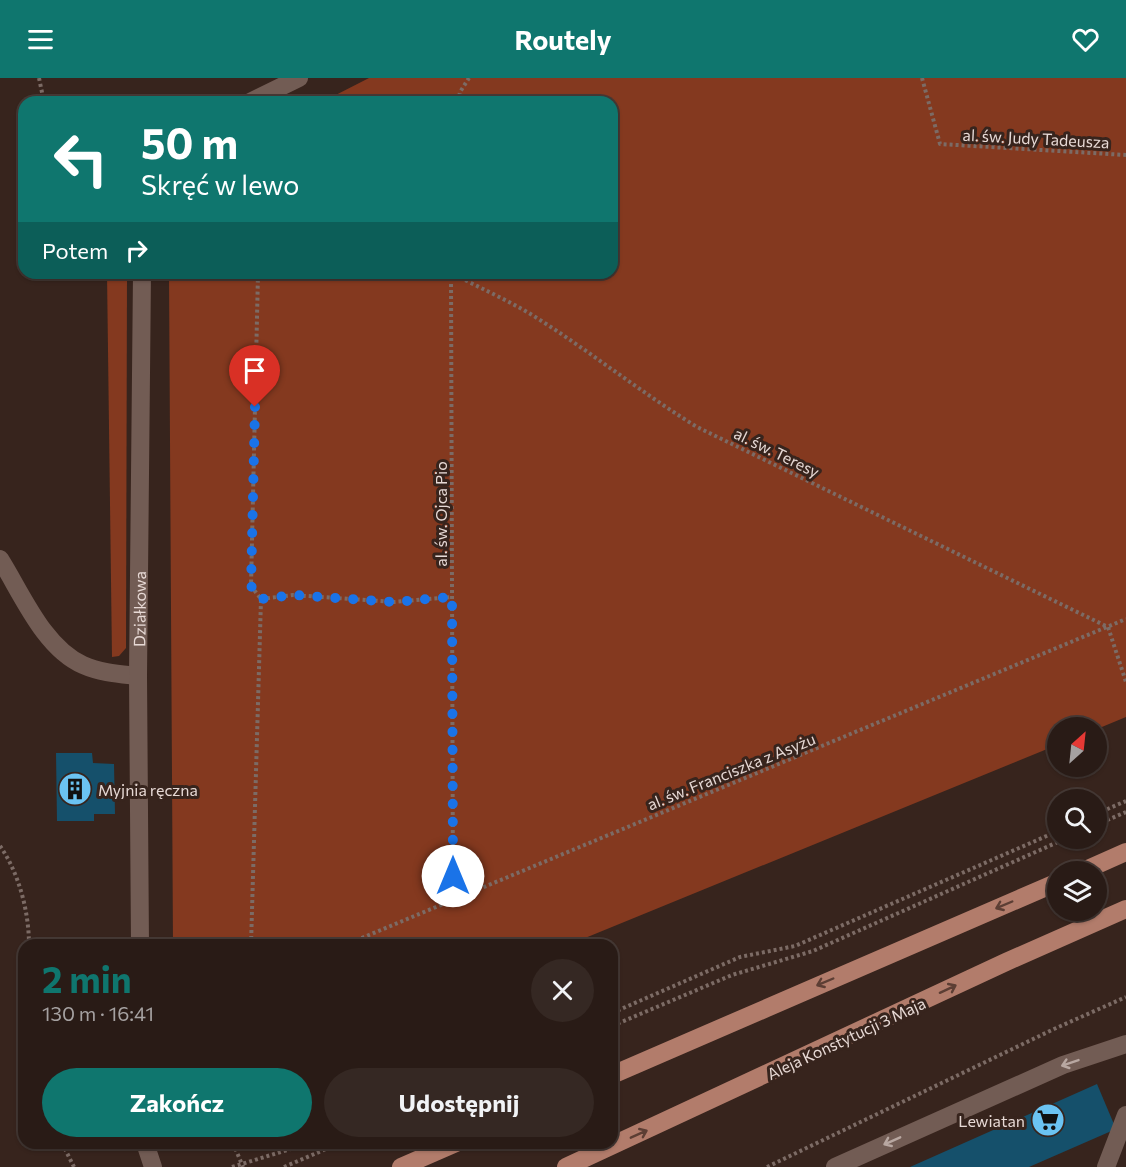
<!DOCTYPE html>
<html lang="pl">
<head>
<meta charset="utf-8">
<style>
  body { margin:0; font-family:Commissioner,sans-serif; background:#352823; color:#f1f3f6; height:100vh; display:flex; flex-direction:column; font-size:22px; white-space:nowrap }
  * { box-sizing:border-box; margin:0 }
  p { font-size:20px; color:#a5a1a1 }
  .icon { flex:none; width:33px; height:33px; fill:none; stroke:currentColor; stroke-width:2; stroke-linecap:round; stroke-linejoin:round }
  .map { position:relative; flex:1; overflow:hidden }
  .sheet { position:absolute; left:18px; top:861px; width:600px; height:210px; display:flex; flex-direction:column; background:#291b16; border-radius:18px; box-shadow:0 2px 4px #0004,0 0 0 2px #453935 }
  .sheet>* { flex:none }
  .guide { position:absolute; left:18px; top:18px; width:600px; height:183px; border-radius:18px; box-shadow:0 2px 4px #0004,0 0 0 2px #453935; background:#0f766e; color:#fff; overflow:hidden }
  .needle { width:39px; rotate:27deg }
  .fabs { position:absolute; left:1047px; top:639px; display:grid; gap:12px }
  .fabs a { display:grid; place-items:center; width:60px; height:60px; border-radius:50%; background:#291b16; box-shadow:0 2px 4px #0004,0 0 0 2px #453935; font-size:30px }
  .pin { position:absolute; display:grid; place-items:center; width:51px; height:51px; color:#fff; margin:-62px -26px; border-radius:50% 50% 50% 0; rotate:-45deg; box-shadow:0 0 6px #0007 }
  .pin .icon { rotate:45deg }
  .me { position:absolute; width:66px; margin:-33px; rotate:0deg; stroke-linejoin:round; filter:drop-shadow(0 0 4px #0008) }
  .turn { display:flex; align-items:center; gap:21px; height:126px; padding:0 24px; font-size:27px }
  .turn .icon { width:78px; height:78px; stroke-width:2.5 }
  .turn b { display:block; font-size:42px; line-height:51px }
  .then { display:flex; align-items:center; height:57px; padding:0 24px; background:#0003; gap:12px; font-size:22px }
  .round { display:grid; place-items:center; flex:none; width:63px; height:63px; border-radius:32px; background:#352823 }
  .summary { display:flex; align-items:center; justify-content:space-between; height:102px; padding:0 24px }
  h1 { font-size:36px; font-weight:700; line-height:45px; color:#0f766e }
  .primary-button { display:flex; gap:12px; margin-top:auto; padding:12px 24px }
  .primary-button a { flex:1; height:69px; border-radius:36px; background:#0f766e; color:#fff; font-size:24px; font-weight:700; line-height:69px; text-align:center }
  .primary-button a+a { background:#352823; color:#f1f3f6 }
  header { display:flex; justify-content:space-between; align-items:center; height:78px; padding:0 24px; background:#0f766e; color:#fff; font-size:27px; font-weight:700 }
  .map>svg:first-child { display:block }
  .green { fill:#84391f }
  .building { fill:#15506b }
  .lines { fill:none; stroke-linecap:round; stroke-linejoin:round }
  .path { stroke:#7c6b65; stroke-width:4; stroke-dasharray:3 3; stroke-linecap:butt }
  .minor { stroke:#725c54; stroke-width:18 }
  .major { stroke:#b27c6b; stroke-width:18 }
  .oneway { stroke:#5c3e34 }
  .oneway2 { stroke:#b8a7a1 }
  .route { stroke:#1a73e8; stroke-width:10; stroke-dasharray:0 18 }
  .labels { text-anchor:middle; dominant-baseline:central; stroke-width:6; stroke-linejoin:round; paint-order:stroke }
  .street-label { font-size:16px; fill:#e7d9d5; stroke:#37241d }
  .poi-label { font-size:16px; fill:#e7d9d5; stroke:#37241d; text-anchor:start }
</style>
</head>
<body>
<header><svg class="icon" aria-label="menu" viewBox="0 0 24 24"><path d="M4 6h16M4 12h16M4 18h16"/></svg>Routely<svg class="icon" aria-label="heart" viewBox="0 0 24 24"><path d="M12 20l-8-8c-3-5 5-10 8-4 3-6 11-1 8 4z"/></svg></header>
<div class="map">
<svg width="1126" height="1089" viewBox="0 0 1126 1089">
  <rect width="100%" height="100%" fill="#37241d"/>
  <g class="green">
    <polygon points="369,0 1126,0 1126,639 1097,651 1058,650 1057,667 568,867 173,867 169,195 612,195 612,24 322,24"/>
    <polygon points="107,195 127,195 126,570 119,578 112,579"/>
  </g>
  <g class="building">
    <polygon points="56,675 92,675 93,685 114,686 115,736 94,736 94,743 57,743"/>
    <polygon points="1097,1006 1116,1051 1029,1089 910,1089"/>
  </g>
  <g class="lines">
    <g class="path">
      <polyline points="39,0 44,24"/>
      <polyline points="922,0 940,66 1126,77"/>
      <polyline points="458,24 460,14 469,0"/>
      <polyline points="261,521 293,517 394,524 452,519"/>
      <polyline points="1096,736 1126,723"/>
      <polyline points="1096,747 1126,734"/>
      <path d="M0,768C19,795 29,834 29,867"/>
      <path d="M453,821L451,195C480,210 510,223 537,240C592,275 642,315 697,349L1108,549L1126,604"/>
      <polyline points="251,867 261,521 251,508 258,195"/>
      <polyline points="345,867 1126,541"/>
      <polyline points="612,935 740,879 795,868 1058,753"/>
      <polyline points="612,948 732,897 813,873 1067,760"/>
      <polyline points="62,1065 74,1089"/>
      <polyline points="233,1065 243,1089"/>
      <polyline points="232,1089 310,1065"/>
      <polyline points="284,1089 340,1065"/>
      <polyline points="767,1089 1054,951 1126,919"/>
    </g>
    <g class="minor">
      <polyline points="250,24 299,0"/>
      <path d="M0,481C22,516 44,570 83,587C101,595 120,596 138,598"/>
      <path id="s1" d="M140,867L138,598L142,195"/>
      <polyline points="145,1065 153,1089"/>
      <polyline points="835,1089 1063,987 1126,966"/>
      <polyline points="1106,1089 1126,1037"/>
    </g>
    <g class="major">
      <polyline points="1081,794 1126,774"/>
      <polyline points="612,997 1058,804"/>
      <polyline points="401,1089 456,1065"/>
      <polyline points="566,1089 1006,884 1126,831"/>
    </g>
  </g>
  <defs><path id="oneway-shaft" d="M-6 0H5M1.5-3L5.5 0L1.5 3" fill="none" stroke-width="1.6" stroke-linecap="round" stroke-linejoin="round" transform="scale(1.5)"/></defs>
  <g class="oneway">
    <use href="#oneway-shaft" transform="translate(1004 827) rotate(157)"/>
    <use href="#oneway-shaft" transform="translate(825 904) rotate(157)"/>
    <use href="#oneway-shaft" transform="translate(948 911) rotate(-25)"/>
    <use href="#oneway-shaft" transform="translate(639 1056) rotate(-24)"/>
  </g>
  <g class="oneway2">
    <use href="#oneway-shaft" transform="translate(1070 985) rotate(161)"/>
    <use href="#oneway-shaft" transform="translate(892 1063) rotate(156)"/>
  </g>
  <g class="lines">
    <polyline class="route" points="255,329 251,508 261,521 294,517 394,524 452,519 453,798"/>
  </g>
  <defs>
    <symbol id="building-disc" viewBox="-11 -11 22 22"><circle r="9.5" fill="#6bc3f2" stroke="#37241d"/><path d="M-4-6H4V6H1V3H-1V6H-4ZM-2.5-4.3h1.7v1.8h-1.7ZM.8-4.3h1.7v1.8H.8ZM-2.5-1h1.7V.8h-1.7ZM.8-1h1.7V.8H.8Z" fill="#111"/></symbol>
    <symbol id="supermarket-disc" viewBox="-11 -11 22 22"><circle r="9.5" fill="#6bc3f2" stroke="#37241d"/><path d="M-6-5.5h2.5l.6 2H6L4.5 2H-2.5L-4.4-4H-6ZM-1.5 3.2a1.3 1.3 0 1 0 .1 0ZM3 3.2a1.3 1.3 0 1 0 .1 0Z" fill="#111"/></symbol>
  </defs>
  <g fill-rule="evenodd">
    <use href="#building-disc" x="56" y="692" width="38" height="38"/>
    <use href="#supermarket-disc" x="1029" y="1023" width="38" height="38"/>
  </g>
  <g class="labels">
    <g class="street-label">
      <text transform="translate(1036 60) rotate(3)">al. św. Judy Tadeusza</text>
      <text transform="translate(777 374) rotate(26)">al. św. Teresy</text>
      <text transform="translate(440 436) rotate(-90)">al. św. Ojca Pio</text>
      <text stroke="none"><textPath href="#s1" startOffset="336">Działkowa</textPath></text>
      <text transform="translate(731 693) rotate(-22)">al. św. Franciszka z Asyżu</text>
      <text transform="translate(846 960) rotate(-25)">Aleja Konstytucji 3 Maja</text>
    </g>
    <g class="poi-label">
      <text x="98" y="711">Myjnia ręczna</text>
      <text x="1025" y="1042" text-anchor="end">Lewiatan</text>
    </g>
  </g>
</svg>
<div class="fabs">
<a><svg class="needle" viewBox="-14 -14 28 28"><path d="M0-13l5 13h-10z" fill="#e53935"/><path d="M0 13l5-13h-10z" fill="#a5a1a1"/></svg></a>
<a><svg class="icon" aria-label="search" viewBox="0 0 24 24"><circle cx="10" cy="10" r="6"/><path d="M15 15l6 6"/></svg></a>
<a><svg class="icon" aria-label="layers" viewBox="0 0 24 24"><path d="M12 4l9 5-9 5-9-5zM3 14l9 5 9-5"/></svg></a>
</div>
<div class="pin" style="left:255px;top:329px;background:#d93025"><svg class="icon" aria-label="arrive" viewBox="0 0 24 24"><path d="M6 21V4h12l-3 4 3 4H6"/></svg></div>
<svg class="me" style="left:453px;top:798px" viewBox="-20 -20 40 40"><circle r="19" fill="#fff"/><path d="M0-13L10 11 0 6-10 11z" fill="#1a73e8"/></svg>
<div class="guide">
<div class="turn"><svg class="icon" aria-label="left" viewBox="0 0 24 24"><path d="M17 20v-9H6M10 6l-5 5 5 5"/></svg><div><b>50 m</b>Skręć w lewo</div></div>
<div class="then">Potem<svg class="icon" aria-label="right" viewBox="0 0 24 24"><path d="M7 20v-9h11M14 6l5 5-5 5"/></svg></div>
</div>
<section class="sheet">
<div class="summary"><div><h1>2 min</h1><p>130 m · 16:41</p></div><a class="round"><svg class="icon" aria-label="close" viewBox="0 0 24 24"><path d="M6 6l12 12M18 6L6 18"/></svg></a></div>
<div class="primary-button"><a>Zakończ</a><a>Udostępnij</a></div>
</section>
</div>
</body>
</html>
